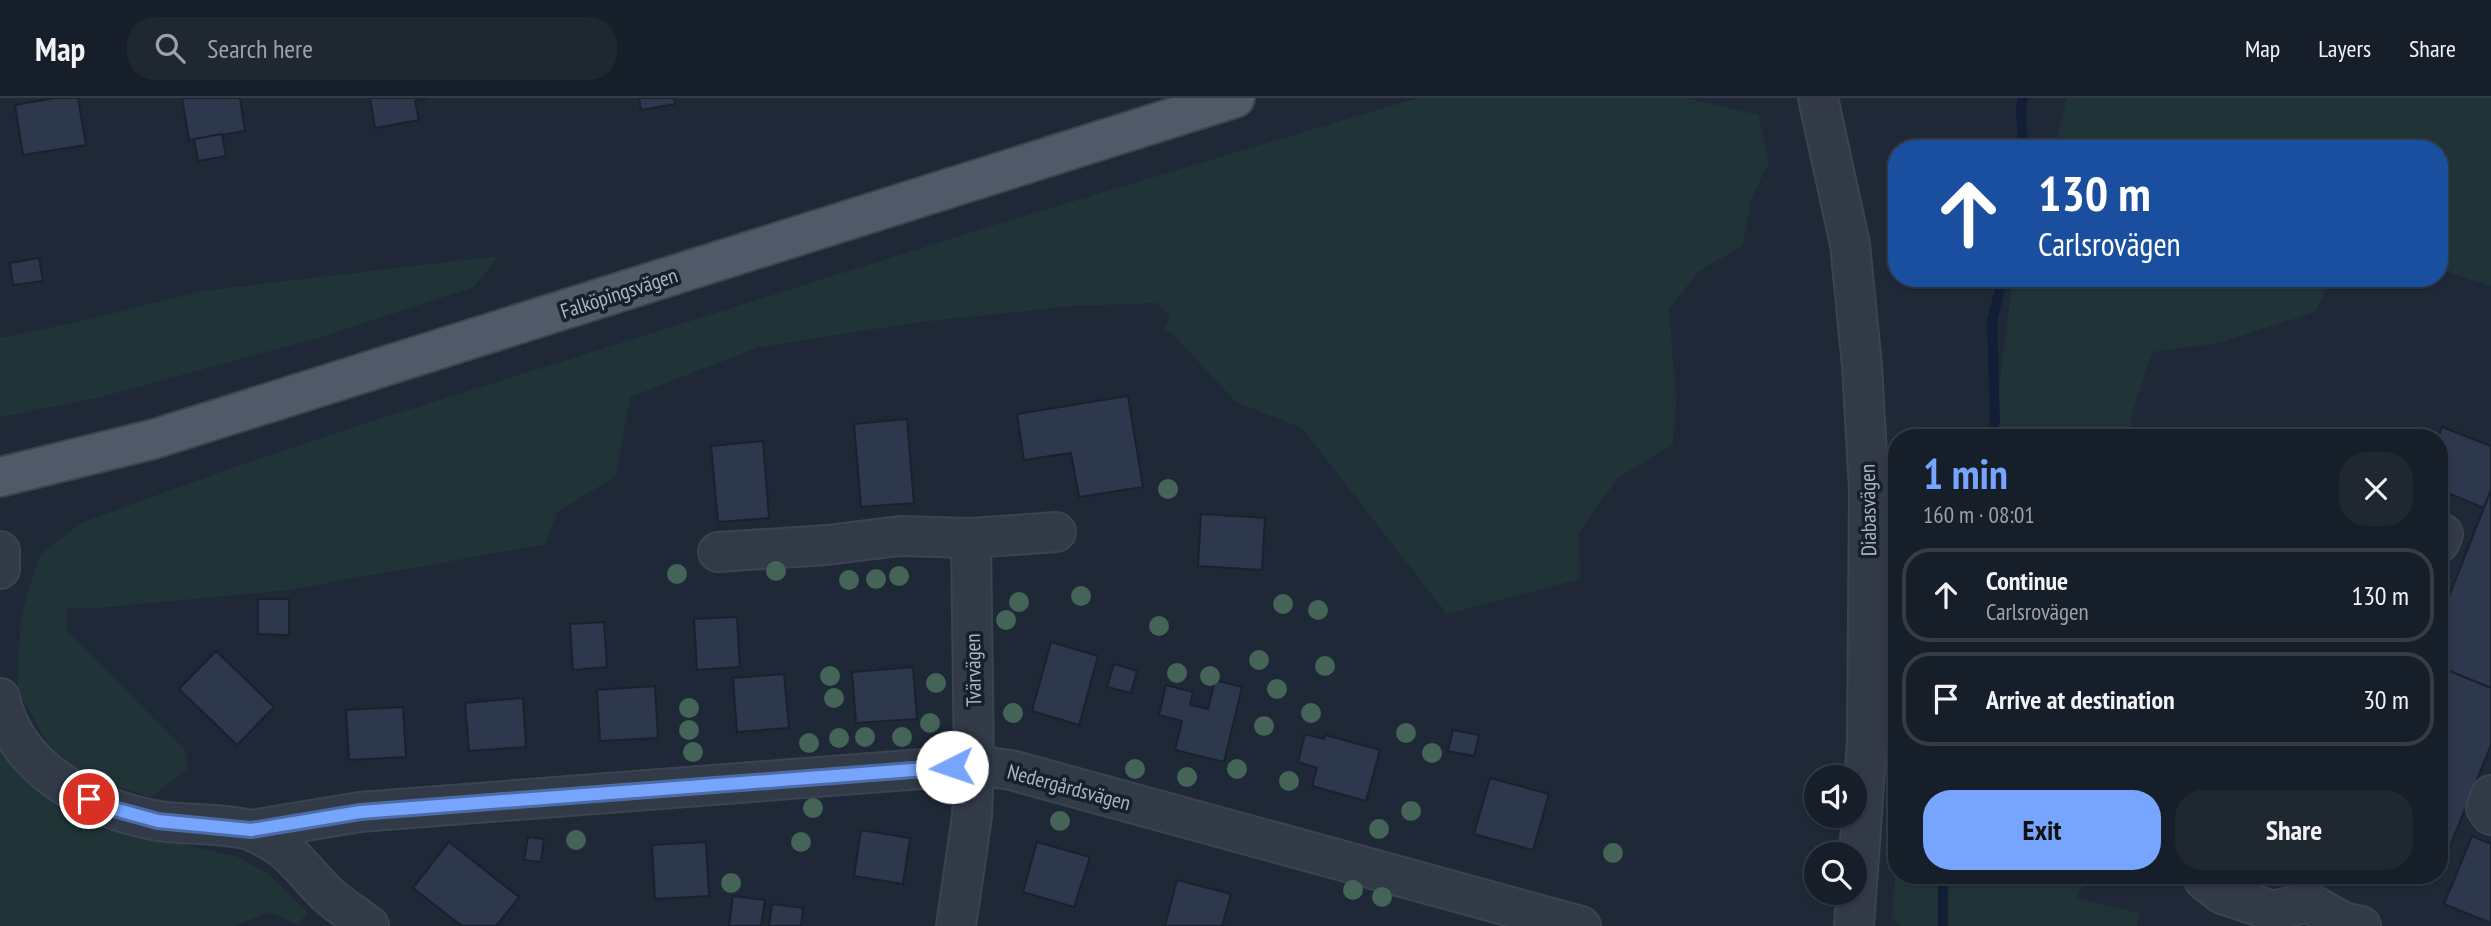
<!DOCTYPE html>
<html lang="en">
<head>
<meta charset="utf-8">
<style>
  body { margin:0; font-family:"PT Sans Narrow",sans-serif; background:#1f2731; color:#f1f3f6; height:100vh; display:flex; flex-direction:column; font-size:26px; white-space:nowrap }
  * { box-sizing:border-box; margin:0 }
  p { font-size:23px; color:#9ea2a8 }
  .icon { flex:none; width:38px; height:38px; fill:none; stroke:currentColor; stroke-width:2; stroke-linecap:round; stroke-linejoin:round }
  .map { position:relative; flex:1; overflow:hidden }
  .panel { position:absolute; left:1888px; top:331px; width:560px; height:455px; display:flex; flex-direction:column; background:#161e29; border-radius:28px; box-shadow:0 2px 5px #0004,0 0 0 2px #353c46 }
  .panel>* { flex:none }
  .guide { position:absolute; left:1888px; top:42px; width:560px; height:147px; border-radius:28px; box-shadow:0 2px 5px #0004,0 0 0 2px #353c46; background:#1a4fa0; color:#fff; overflow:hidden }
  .buttons { position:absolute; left:1804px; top:667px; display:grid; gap:14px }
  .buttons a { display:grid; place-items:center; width:63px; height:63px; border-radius:50%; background:#161e29; box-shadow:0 2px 5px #0004,0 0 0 2px #353c46; font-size:35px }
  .pin { position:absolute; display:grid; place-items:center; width:60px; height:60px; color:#fff; margin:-30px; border:4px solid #fff; border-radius:50%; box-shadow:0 2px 7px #0007 }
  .me { position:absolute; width:77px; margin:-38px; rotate:266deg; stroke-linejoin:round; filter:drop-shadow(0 0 5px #0008) }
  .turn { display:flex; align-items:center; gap:24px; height:147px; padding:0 35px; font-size:32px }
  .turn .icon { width:91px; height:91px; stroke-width:2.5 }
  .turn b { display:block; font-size:49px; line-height:60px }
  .round { display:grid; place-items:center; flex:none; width:74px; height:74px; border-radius:28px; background:#1f2731 }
  .overview { display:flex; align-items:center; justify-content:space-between; height:119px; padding:0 35px }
  h1 { font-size:42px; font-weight:700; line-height:52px; color:#77a5fe }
  .primary-button { display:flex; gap:14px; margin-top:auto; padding:14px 35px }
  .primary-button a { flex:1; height:80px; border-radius:28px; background:#77a5fe; color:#111; font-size:28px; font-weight:700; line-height:80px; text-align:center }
  .primary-button a+a { background:#1f2731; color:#f1f3f6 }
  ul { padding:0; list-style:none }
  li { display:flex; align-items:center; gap:21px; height:94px; margin:0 14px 10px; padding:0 21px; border:4px solid #353c46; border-radius:28px }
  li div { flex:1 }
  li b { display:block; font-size:26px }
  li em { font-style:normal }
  header { display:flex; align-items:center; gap:42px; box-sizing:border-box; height:98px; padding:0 35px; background:#161e29; border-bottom:2px solid #353c46 }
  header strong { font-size:33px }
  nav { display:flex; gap:38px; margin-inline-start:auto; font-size:24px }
  .search { width:490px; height:63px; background:#1f2731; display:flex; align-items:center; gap:18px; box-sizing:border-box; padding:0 24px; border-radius:28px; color:#9ea2a8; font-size:26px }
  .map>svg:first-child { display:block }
  .green { fill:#203438 }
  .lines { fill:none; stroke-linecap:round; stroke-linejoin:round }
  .stream { stroke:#121e35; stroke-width:10 }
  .building { fill:#2d384c; stroke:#19212e; stroke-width:2 }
  .minor-casing { stroke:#3b4351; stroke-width:42 }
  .major-casing { stroke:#3b4351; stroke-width:42 }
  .minor { stroke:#323a48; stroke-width:38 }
  .major { stroke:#4f5968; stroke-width:38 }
  .tree { fill:#436456 }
  .route-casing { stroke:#4d6ba5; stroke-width:18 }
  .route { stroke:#77a5fe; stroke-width:12 }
  .labels { text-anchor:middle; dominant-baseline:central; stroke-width:7; stroke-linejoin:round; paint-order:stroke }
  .street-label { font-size:21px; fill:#abb4c5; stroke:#171f2c }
</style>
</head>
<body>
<header>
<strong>Map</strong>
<div class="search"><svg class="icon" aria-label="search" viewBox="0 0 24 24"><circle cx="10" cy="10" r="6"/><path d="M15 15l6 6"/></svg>Search here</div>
<nav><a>Map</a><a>Layers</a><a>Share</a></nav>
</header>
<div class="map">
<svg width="2491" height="828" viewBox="0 0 2491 828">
  <rect width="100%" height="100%" fill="#1e2837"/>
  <g class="green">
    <polygon points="1417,0 1687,0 1758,17 1769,64 1751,101 1743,147 1698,174 1669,211 1676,303 1673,346 1618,380 1579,434 1580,481 1447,516 1302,330 1236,304 1172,235 1164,233 1170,218 1156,205 1072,208 920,224 759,249 630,299 616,378 557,414 546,446 288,492 98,510 67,510 66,532 185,652 188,670 151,699 108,686 75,669 49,647 17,591 21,518 40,457 81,425 201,381 332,336 1004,124"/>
    <polygon points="2067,0 2491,0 2491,188 2440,172 2440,51 2022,51 2055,47"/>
    <polygon points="499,158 474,189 325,238 97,300 0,319 0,240 77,224 202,193"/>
    <polygon points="2013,180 2332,180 2315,214 2218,245 2152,254 2130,322 2132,339 1993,339"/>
    <polygon points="0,649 25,680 144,737 238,759 268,776 307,814 298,827 270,814 234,828 0,828"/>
    <polygon points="1896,771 1897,777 2090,777 2075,800 2139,815 2137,828 1901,828 1892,821"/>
  </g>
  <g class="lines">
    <g class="stream">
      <polyline points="2023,0 2021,9 2023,51"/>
      <polyline points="1990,340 1995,323 1992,222 2003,180"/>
      <polyline points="1943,828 1943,777"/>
    </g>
  </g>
  <g class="building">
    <polygon points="55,0 78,0 86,47 23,57 15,7"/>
    <polygon points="182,0 240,0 245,33 189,42"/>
    <polygon points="370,0 430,0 415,3 419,22 375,30"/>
    <polygon points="639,0 674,0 675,6 641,12"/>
    <polygon points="222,36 226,58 198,63 194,41"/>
    <polygon points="39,160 43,183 13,187 10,165"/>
    <polygon points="1128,298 1143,389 1079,399 1071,355 1024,362 1017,316"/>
    <polygon points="907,321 914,405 861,409 854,326"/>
    <polygon points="2442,329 2491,348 2491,392 2484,410 2440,392 2438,340"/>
    <polygon points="763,343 769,420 718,424 711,348"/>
    <polygon points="2491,392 2491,590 2440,569 2440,521"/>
    <polygon points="1201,416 1265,420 1262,472 1198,468"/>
    <polygon points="258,501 289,501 289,537 258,536"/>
    <polygon points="737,519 740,569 697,572 694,521"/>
    <polygon points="604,524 607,569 573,572 570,526"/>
    <polygon points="1051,544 1098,558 1079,627 1032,613"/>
    <polygon points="216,553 274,609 237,647 179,591"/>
    <polygon points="1114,566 1137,573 1131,595 1107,589"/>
    <polygon points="913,569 917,621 856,625 852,574"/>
    <polygon points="2447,572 2491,590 2491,647 2446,758 2440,755 2440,591"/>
    <polygon points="784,576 789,630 737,634 733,580"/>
    <polygon points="1215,582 1242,589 1224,664 1175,652 1182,623 1159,617 1166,587 1193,594 1190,607 1208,611"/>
    <polygon points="655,588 658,640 600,643 597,592"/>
    <polygon points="523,600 526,649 469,653 465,605"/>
    <polygon points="403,609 406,659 349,662 346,612"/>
    <polygon points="1453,632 1479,637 1474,658 1448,653"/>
    <polygon points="1305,636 1324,641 1326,637 1380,652 1366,703 1312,688 1317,670 1298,664"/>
    <polygon points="1490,680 1549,696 1533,752 1474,736"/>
    <polygon points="861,732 910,740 903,786 854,778"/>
    <polygon points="2472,738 2491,746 2491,825 2444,806"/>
    <polygon points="528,739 544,741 541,764 524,762"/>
    <polygon points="449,744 519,799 496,828 462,828 413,790"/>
    <polygon points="706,744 709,798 655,801 652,747"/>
    <polygon points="1037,744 1090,759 1074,809 1023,794"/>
    <polygon points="1177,782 1231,796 1222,828 1165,828"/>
    <polygon points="733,798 765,802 761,828 729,828"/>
    <polygon points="772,806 803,810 801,828 769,828"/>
  </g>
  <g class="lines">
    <defs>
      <g id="minor">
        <polyline points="1818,0 1850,146 1862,268 1869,392 1867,644 1854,828"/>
        <polyline points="2440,435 2443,436 2440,444"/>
        <polyline points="0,453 0,471"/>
        <polyline points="718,454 827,447 900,438 971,440 1056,434"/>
        <path d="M0,600C16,672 91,711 159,723C184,727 234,725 254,734C289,749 298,766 323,792C335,805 354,816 369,828"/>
        <polyline points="2491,697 2486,710 2491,717"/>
        <polyline points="251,732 360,714 974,667 1011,672 1581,828"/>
        <polyline points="2203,777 2204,782 2222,796 2273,813 2308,804"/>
        <polyline points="2308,804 2343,824 2361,828"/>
        <polyline points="956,828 972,718 974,667 971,440"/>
      </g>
      <polyline id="major" points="0,379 154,341 1235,0"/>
    </defs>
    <use href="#minor" class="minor-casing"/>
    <use href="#major" class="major-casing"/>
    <use href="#minor" class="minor"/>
    <use href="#major" class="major"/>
  </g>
  <g class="tree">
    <circle cx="1168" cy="391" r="10"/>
    <circle cx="776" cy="473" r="10"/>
    <circle cx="677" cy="476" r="10"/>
    <circle cx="899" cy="478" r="10"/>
    <circle cx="876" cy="481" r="10"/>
    <circle cx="849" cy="482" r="10"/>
    <circle cx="1081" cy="498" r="10"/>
    <circle cx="1019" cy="504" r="10"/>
    <circle cx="1283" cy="506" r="10"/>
    <circle cx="1318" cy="512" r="10"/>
    <circle cx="1006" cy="522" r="10"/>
    <circle cx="1159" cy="528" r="10"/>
    <circle cx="1259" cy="562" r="10"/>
    <circle cx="1325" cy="568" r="10"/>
    <circle cx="1177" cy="575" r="10"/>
    <circle cx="830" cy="578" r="10"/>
    <circle cx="1210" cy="578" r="10"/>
    <circle cx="936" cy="585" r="10"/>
    <circle cx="1277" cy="591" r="10"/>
    <circle cx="834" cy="600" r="10"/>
    <circle cx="689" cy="610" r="10"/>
    <circle cx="1013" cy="615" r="10"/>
    <circle cx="1311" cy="615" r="10"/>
    <circle cx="930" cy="625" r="10"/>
    <circle cx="1264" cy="628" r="10"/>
    <circle cx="689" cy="632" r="10"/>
    <circle cx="1406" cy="635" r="10"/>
    <circle cx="865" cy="639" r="10"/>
    <circle cx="902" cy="639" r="10"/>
    <circle cx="839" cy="640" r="10"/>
    <circle cx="809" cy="645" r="10"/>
    <circle cx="693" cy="654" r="10"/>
    <circle cx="1432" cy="655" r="10"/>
    <circle cx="1135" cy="671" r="10"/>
    <circle cx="1237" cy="671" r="10"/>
    <circle cx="1187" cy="679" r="10"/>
    <circle cx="1289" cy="683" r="10"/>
    <circle cx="813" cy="710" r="10"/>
    <circle cx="1411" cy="713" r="10"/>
    <circle cx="1060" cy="723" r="10"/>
    <circle cx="1379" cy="731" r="10"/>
    <circle cx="576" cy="742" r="10"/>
    <circle cx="801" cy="744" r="10"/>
    <circle cx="1613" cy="755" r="10"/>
    <circle cx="731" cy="785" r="10"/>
    <circle cx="1353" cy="792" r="10"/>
    <circle cx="1382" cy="799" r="10"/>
  </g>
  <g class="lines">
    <defs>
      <polyline id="route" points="89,701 103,708 158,723 251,732 360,714 952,669"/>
    </defs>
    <use href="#route" class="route-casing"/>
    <use href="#route" class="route"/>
  </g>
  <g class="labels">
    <g class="street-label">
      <text transform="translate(619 195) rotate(-18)">Falköpingsvägen</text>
      <text transform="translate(1868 412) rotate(-91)">Diabasvägen</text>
      <text transform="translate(973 572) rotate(-91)">Tvärvägen</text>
      <text transform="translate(1069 689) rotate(15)">Nedergårdsvägen</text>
    </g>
  </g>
</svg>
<div class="buttons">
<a><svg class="icon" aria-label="sound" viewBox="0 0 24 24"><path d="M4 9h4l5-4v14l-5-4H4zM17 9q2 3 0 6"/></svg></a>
<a><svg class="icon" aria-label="search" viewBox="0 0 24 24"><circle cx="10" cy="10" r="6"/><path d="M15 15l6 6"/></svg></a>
</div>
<div class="pin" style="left:89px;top:701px;background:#d93025"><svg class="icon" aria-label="arrive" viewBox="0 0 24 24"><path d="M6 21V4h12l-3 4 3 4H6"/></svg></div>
<svg class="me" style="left:952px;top:669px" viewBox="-20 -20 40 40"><circle r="19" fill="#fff"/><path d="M0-13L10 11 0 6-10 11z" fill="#77a5fe"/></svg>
<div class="guide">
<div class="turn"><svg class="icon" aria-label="ahead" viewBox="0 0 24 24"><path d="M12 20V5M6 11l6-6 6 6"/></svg><div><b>130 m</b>Carlsrovägen</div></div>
</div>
<section class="panel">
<div class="overview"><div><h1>1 min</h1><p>160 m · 08:01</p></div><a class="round"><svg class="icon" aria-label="close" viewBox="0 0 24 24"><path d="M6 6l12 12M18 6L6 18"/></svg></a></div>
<ul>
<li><svg class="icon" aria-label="ahead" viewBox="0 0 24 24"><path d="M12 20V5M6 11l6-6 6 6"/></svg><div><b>Continue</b><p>Carlsrovägen</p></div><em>130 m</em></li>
<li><svg class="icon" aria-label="arrive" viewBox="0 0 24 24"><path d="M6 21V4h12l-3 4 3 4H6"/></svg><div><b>Arrive at destination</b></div><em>30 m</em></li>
</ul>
<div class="primary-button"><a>Exit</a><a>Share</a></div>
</section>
</div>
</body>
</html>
